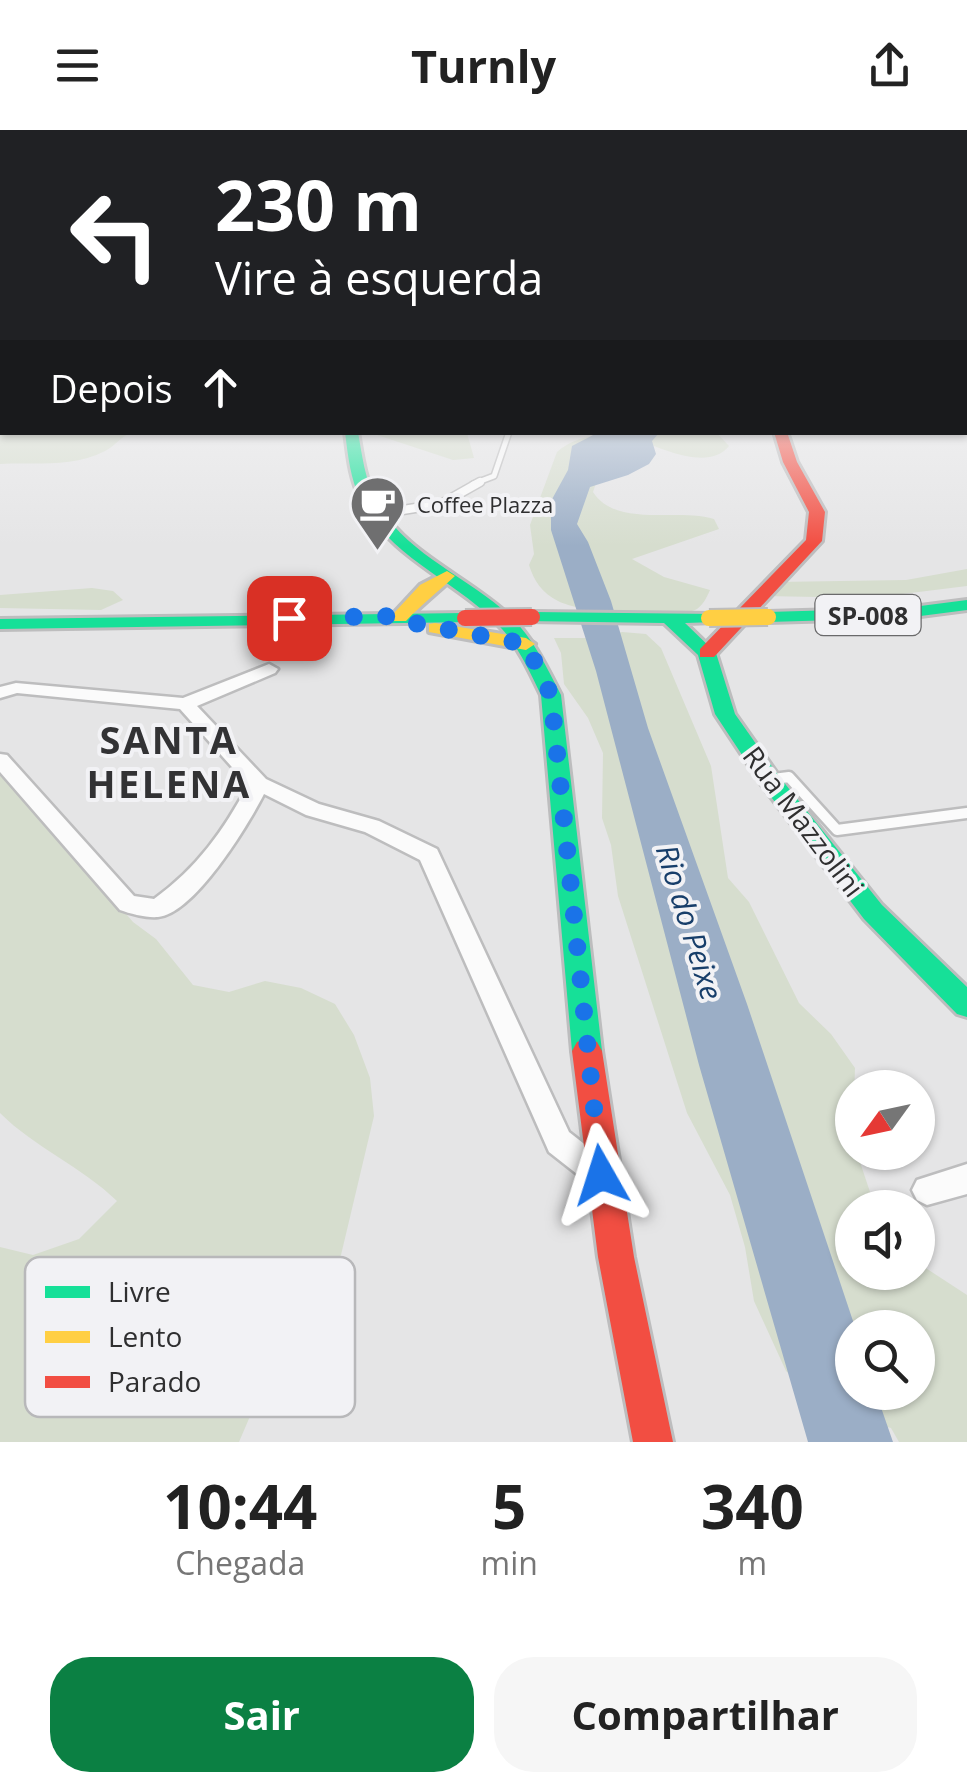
<!DOCTYPE html>
<html lang="pt">
<head>
<meta charset="utf-8">
<style>
  body { margin:0; font-family:"Open Sans",sans-serif; background:#f6f6f6; color:#222; height:100vh; display:flex; flex-direction:column; font-size:38px; white-space:nowrap }
  * { box-sizing:border-box; margin:0 }
  p { font-size:32px; color:#767676 }
  .icon { flex:none; width:55px; height:55px; fill:none; stroke:currentColor; stroke-width:2; stroke-linecap:round; stroke-linejoin:round }
  .map { position:relative; height:1312px; overflow:hidden }
  .panel { display:flex; flex-direction:column; background:#fff; flex:1 }
  .panel>* { flex:none }
  .guide { position:absolute; left:0px; top:0px; width:968px; height:305px; box-shadow:0 2px 8px #0004; background:#202124; color:#fff; overflow:hidden }
  .needle { width:65px; rotate:237deg }
  .buttons { position:absolute; left:835px; top:940px; display:grid; gap:20px }
  .buttons a { display:grid; place-items:center; width:100px; height:100px; border-radius:50%; background:#fff; box-shadow:0 2px 8px #0004; font-size:50px }
  .pin { position:absolute; display:grid; place-items:center; width:85px; height:85px; color:#fff; margin:-42px; border-radius:20px; box-shadow:0 5px 15px #0006 }
  .me { position:absolute; width:110px; margin:-55px; rotate:354deg; stroke-linejoin:round; filter:drop-shadow(0 0 8px #0008) }
  .turn { display:flex; align-items:center; gap:35px; height:210px; padding:0 50px; font-size:45px }
  .turn .icon { width:130px; height:130px; stroke-width:2.5 }
  .turn b { display:block; font-size:70px; line-height:85px }
  .then { display:flex; align-items:center; height:95px; padding:0 50px; background:#0003; gap:20px; font-size:38px }
  .eta { display:flex; justify-content:space-evenly; align-items:center; height:170px; text-align:center }
  .eta b { font-size:60px; font-weight:700; line-height:70px }
  .button { display:flex; gap:20px; margin-top:auto; padding:20px 50px }
  .button a { flex:1; height:115px; border-radius:40px; background:#0b8043; color:#fff; font-size:40px; font-weight:700; line-height:115px; text-align:center }
  .button a+a { background:#f6f6f6; color:#222 }
  header { display:flex; justify-content:space-between; align-items:center; height:130px; padding:0 50px; background:#fff; font-size:45px; font-weight:700 }
  .map>svg:first-child { display:block }
  .green { fill:#d6ddce; fill-rule:evenodd }
  .water { fill:#9baec6 }
  .lines { fill:none; stroke-linecap:round; stroke-linejoin:round }
  .lane-far2-casing { stroke:#bdbdbe; stroke-width:8 }
  .lane-far1-casing { stroke:#bdbdbe; stroke-width:11 }
  .lane-casing { stroke:#bdbdbe; stroke-width:15 }
  .street-casing { stroke:#bdbdbe; stroke-width:5 }
  .fast-casing { stroke:#bdbdbe; stroke-width:6 }
  .slow-casing { stroke:#bdbdbe; stroke-width:6 }
  .jam-casing { stroke:#bdbdbe; stroke-width:6 }
  .lane-far2 { stroke:#fbfbfb; stroke-width:5 }
  .lane-far1 { stroke:#fbfbfb; stroke-width:8 }
  .lane { stroke:#fbfbfb; stroke-width:10 }
  .street { fill:#fbfbfb; fill-rule:evenodd }
  .fast { fill:#16e098; fill-rule:evenodd }
  .slow { fill:#ffcf43; fill-rule:evenodd }
  .jam { fill:#f24e42; fill-rule:evenodd }
  .slow-bridge-casing { stroke:#bdbdbe; stroke-width:20; stroke-linecap:butt }
  .jam-bridge-casing { stroke:#bdbdbe; stroke-width:20; stroke-linecap:butt }
  .slow-bridge { stroke:#ffcf43; stroke-width:16 }
  .jam-bridge { stroke:#f24e42; stroke-width:16 }
  .route { stroke:#1a73e8; stroke-width:18; stroke-dasharray:0 32.4 }
  .labels { text-anchor:middle; dominant-baseline:central; stroke-width:8; stroke-linejoin:round; paint-order:stroke }
  .far-poi-label { font-size:22px; fill:#2f2f30; stroke:#f2f2f5; text-anchor:start }
  .shield { fill:#f2f2f5; stroke:#6a6a6b; stroke-width:2.5 }
  .shield-label { font-size:25px; font-weight:bold; fill:#2f2f30 }
  .street-label { font-size:28px; fill:#2f2f30; stroke:#f2f2f5 }
  .water-label { font-size:30px; font-style:italic; fill:#173e6a; stroke:#f2f2f5 }
  .district-label { font-size:38px; font-weight:bold; letter-spacing:2.5px; fill:#323234; stroke:#f2f2f5 }
  .key { fill:#f2f2f5; stroke:#b8b8ba; stroke-width:2.5 }
  .key-label { font-size:28px; fill:#2f2f30 }
</style>
</head>
<body>
<header><svg class="icon" aria-label="menu" viewBox="0 0 24 24"><path d="M4 6h16M4 12h16M4 18h16"/></svg>Turnly<svg class="icon" aria-label="share" viewBox="0 0 24 24"><path d="M12 15V3M7 8l5-5 5 5M5 13v7h14v-7"/></svg></header>
<div class="map">
<svg width="967" height="1312" viewBox="0 0 967 1312">
  <rect width="100%" height="100%" fill="#e5e5e6"/>
  <g class="green">
    <path d="M0,255L2,302L131,303C120,307 115,316 105,321C72,338 34,332 0,334Z"/>
    <path d="M716,302L729,316C710,340 667,321 644,312L596,353L593,362C616,398 677,378 714,389L719,399L632,429L664,447L710,460C707,467 703,475 697,479C676,492 580,483 558,471C542,463 534,451 529,435L534,424L530,395L557,322C590,292 673,303 716,302Z"/>
    <polygon points="371,303 467,303 474,328 453,330"/>
    <polygon points="967,439 967,456 870,468 764,466 776,452 906,450"/>
    <polygon points="92,458 113,461 123,470 101,480 0,478 0,465"/>
    <path d="M622,502L646,504L661,518L711,636L728,748L749,772L799,873L831,904L855,938L852,1022L857,1023L875,1077L852,1078V1142H918V1133L967,1165V1312H899L891,1298L834,1283L786,1241L754,1171L745,1117L730,1065L687,983L618,766L611,715L602,688L603,623L588,588L564,554L561,523L554,508H601ZM852,1198H918V1262H852Z"/>
    <path d="M0,635L133,792L156,809L193,855L229,862L265,851L301,858L335,874L354,905L370,948L374,986L341,1125L272,1235L239,1312H0V1117L33,1125L79,1109L117,1071C81,1036 35,1018 0,983Z"/>
  </g>
  <polygon class="water" points="597,303 659,303 652,311 656,324 649,334 628,345 590,357 577,394 588,412 611,471 648,598 747,874 855,1197 852,1262 876,1263 893,1312 808,1312 699,935 596,541 551,400 551,371 568,340 572,316"/>
  <g class="lines">
    <defs>
      <polyline id="lane-far2" points="473,354 494,346 509,302"/>
      <polyline id="lane-far1" points="377,384 441,374 480,352"/>
      <polyline id="lane" points="773,649 789,647 837,700 967,683"/>
      <g id="street">
        <path d="M269,534L278,539L275,543L197,576L266,649L319,674L379,691L437,719L569,1002L611,1035L616,1045L611,1055L601,1060L591,1055L549,1022L420,730L365,702L306,685L264,664C248,695 195,783 158,787C147,788 131,784 120,780L0,642V624L7,625L134,766L154,769C197,738 224,700 248,655L180,579L17,563L0,568V557L16,553L183,568Z"/>
        <polygon points="967,1034 967,1064 927,1075 917,1070 912,1060 917,1050"/>
      </g>
      <g id="fast">
        <path d="M345,302H358C362,325 365,350 376,370C404,424 468,446 511,487C533,508 547,538 561,565L602,921L597,930L587,934L577,930L572,921L541,565C530,542 519,518 502,499C459,451 391,430 361,370C350,349 348,325 345,302Z"/>
        <polygon points="967,470 967,480 905,488 768,492 759,487 768,482 905,478"/>
        <polygon points="532,482 715,484 715,492 685,493 716,523 735,584 778,645 882,775 967,857 967,887 957,884 864,789 762,655 715,584 698,525 664,493 526,491 526,483"/>
        <polygon points="465,483 474,488 471,492 0,499 0,489"/>
      </g>
      <g id="slow">
        <path d="M447,441L455,446C439,461 422,474 406,491H394V483L420,455Z"/>
        <polygon points="435,493 526,508 535,514 526,520 429,502 429,494"/>
      </g>
      <g id="jam">
        <polygon points="774,302 787,302 797,332 825,382 822,411 714,527 700,527 700,519 806,410 809,382 783,332"/>
        <polygon points="587,908 597,912 602,921 634,1127 673,1312 633,1312 598,1127 572,921 577,912"/>
      </g>
    </defs>
    <use href="#lane-far2" class="lane-far2-casing"/>
    <use href="#lane-far1" class="lane-far1-casing"/>
    <use href="#lane" class="lane-casing"/>
    <use href="#street" class="street-casing"/>
    <use href="#fast" class="fast-casing"/>
    <use href="#slow" class="slow-casing"/>
    <use href="#jam" class="jam-casing"/>
    <use href="#lane-far2" class="lane-far2"/>
    <use href="#lane-far1" class="lane-far1"/>
    <use href="#lane" class="lane"/>
    <use href="#street" class="street"/>
    <use href="#fast" class="fast"/>
    <use href="#slow" class="slow"/>
    <use href="#jam" class="jam"/>
    <defs>
      <polyline id="slow-bridge" points="709,488 768,487"/>
      <polyline id="jam-bridge" points="465,488 532,487"/>
    </defs>
    <use href="#slow-bridge" class="slow-bridge-casing"/>
    <use href="#jam-bridge" class="jam-bridge-casing"/>
    <use href="#slow-bridge" class="slow-bridge"/>
    <use href="#jam-bridge" class="jam-bridge"/>
  </g>
  <linearGradient id="sky" x2="0" y2="1"><stop stop-color="#89b2da"/><stop offset="0.56" stop-color="#f3f3f4"/><stop offset="1" stop-color="#f3f3f4" stop-opacity="0"/></linearGradient>
  <rect width="967" height="416" fill="url(#sky)"/>
  <g class="lines">
    <polyline class="route" points="289,488 400,486 418,494 526,514 551,565 601,1045"/>
  </g>
  <defs>
    <symbol id="cafe-pin" viewBox="-11 -11 22 30"><path d="M0 17L-7.5 6A9.5 9.5 0 1 1 7.5 6Z" fill="#6f6f70" stroke="#f2f2f5"/><path d="M-5.5-4.5H6V0H3Q3 3.5 0 3.5H-2.5Q-5.5 3.5-5.5 0ZM3-3.2v2h1.7v-2ZM-6 4.5H4V6H-6Z" fill="#fff"/></symbol>
  </defs>
  <g fill-rule="evenodd">
    <use href="#cafe-pin" x="346" y="342" width="63" height="86"/>
  </g>
  <g class="labels">
    <g class="far-poi-label">
      <text x="417" y="374">Coffee Plazza</text>
    </g>
    <rect class="shield" x="815.5" y="465" width="105" height="40" rx="8"/>
    <g class="shield-label">
      <text x="868" y="485">SP-008</text>
    </g>
    <g class="street-label">
      <text transform="translate(804 691) rotate(53)">Rua Mazzolini</text>
    </g>
    <g class="water-label">
      <text transform="translate(690 792) rotate(73)">Rio do Peixe</text>
    </g>
    <g class="district-label">
      <text x="169" y="609">SANTA<tspan x="169" dy="44">HELENA</tspan></text>
    </g>
  </g>
  <rect x="25" y="1127" width="330" height="160" rx="15" class="key"/>
  <rect x="45" y="1156" width="45" height="12" fill="#16e098"/>
  <rect x="45" y="1201" width="45" height="12" fill="#ffcf43"/>
  <rect x="45" y="1246" width="45" height="12" fill="#f24e42"/>
  <g class="key-label">
    <text x="108" y="1172">Livre</text>
    <text x="108" y="1217">Lento</text>
    <text x="108" y="1262">Parado</text>
  </g>
</svg>
<div class="buttons">
<a><svg class="needle" viewBox="-14 -14 28 28"><path d="M0-13l5 13h-10z" fill="#e53935"/><path d="M0 13l5-13h-10z" fill="#767676"/></svg></a>
<a><svg class="icon" aria-label="sound" viewBox="0 0 24 24"><path d="M4 9h4l5-4v14l-5-4H4zM17 9q2 3 0 6"/></svg></a>
<a><svg class="icon" aria-label="search" viewBox="0 0 24 24"><circle cx="10" cy="10" r="6"/><path d="M15 15l6 6"/></svg></a>
</div>
<div class="pin" style="left:289px;top:488px;background:#d93025"><svg class="icon" aria-label="arrive" viewBox="0 0 24 24"><path d="M6 21V4h12l-3 4 3 4H6"/></svg></div>
<svg class="me" style="left:601px;top:1045px" viewBox="-20 -20 40 40"><path d="M0-17L14 15 0 8-14 15z" fill="#1a73e8" stroke="#fff" stroke-width="4"/></svg>
<div class="guide">
<div class="turn"><svg class="icon" aria-label="left" viewBox="0 0 24 24"><path d="M17 20v-9H6M10 6l-5 5 5 5"/></svg><div><b>230 m</b>Vire à esquerda</div></div>
<div class="then">Depois<svg class="icon" aria-label="ahead" viewBox="0 0 24 24"><path d="M12 20V5M6 11l6-6 6 6"/></svg></div>
</div>
</div>
<section class="panel">
<div class="eta">
<div><b>10:44</b><p>Chegada</p></div>
<div><b>5</b><p>min</p></div>
<div><b>340</b><p>m</p></div>
</div>
<div class="button"><a>Sair</a><a>Compartilhar</a></div>
</section>
</body>
</html>
